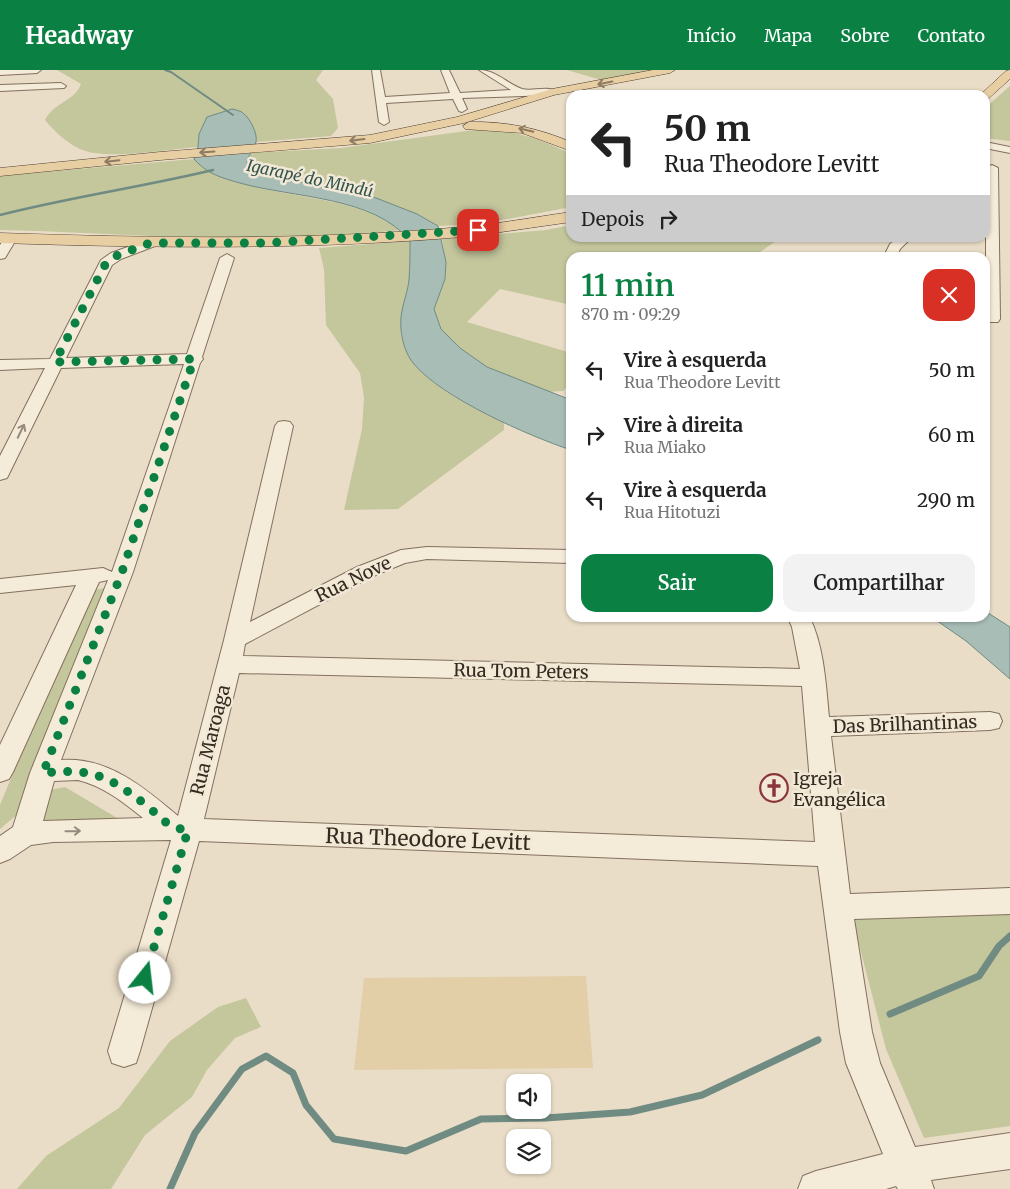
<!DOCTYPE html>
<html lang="pt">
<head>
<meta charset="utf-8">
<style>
  body { margin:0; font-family:Merriweather,serif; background:#f2f2f2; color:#222; height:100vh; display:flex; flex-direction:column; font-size:19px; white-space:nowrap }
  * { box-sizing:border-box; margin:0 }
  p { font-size:16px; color:#767676 }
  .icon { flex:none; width:28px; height:28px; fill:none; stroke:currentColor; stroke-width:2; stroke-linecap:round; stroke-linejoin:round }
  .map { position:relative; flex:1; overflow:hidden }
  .side { position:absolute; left:566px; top:182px; width:424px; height:370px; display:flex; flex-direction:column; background:#fff; border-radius:15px; box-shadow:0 1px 4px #0004 }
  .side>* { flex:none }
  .hud { position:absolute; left:566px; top:20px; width:424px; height:152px; border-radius:15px; box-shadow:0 1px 4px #0004; background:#fff; color:#222; overflow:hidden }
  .buttons { position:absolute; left:506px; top:1004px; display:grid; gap:10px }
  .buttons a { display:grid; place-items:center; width:45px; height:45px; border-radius:10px; background:#fff; box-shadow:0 1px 4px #0004; font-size:25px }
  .pin { position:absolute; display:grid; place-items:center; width:42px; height:42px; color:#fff; margin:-21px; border-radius:10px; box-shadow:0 2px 8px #0006 }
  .me { position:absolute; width:55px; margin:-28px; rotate:16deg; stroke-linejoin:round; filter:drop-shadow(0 0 4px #0008) }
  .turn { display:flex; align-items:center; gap:18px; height:105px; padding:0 15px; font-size:22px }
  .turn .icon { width:65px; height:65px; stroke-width:2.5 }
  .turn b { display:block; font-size:35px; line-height:42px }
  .then { display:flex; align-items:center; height:48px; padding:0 15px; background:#0003; gap:10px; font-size:19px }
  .round { display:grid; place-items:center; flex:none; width:52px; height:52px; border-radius:15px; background:#f2f2f2 }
  .overview { display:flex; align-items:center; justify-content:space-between; height:85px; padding:0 15px }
  h1 { font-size:30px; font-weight:600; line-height:38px; color:#0b8043 }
  .primary-button { display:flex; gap:10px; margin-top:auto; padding:10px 15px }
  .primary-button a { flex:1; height:58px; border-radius:15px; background:#0b8043; color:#fff; font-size:20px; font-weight:600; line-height:58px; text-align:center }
  .primary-button a+a { background:#f2f2f2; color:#222 }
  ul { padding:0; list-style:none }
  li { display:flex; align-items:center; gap:15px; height:65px; padding:0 15px }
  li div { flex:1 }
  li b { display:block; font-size:19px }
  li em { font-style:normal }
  header { display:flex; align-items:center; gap:30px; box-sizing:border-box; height:70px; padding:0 25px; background:#0b8043; color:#fff }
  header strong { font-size:24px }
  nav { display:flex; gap:28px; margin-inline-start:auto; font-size:18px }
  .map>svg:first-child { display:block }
  .green { fill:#c4c69c }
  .sand { fill:#e2cfa7 }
  .water { fill:#a8bdb6; stroke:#6f8b82 }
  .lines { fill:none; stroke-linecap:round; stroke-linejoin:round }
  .stream-far2 { stroke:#6f8b82; stroke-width:2 }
  .stream-far1 { stroke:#6f8b82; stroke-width:2.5 }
  .stream { stroke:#6f8b82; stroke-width:7 }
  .minor-casing { stroke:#83705e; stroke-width:2 }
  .major-casing { stroke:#513f32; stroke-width:1 }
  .minor { fill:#f5ebd9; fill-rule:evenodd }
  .major { fill:#e8cea3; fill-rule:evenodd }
  .oneway { stroke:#8e7c62 }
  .oneway2 { stroke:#958a7c }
  .route { stroke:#0b8043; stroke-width:9; stroke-dasharray:0 16.2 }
  .labels { text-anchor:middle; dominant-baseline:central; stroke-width:5; stroke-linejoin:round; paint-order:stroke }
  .far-water-label { font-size:16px; font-style:italic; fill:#31534f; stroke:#f1e8d6 }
  .street-label { font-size:18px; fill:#352920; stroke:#f1e8d6 }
  .poi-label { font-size:18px; fill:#352920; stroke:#f1e8d6; text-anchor:start }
  .near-street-label { font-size:21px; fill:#352920; stroke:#f1e8d6 }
</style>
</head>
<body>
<header>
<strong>Headway</strong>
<nav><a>Início</a><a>Mapa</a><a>Sobre</a><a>Contato</a></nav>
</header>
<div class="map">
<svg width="1010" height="1119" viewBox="0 0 1010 1119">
  <rect width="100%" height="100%" fill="#e9ddc7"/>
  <g class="green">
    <path d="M57,0H323L316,10L333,29L338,58L331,66L256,72L250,51L243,42L199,64L198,77C168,79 106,91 80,79C67,73 54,61 45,50C54,32 74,32 81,14Z"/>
    <polygon points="567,0 651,0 601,10"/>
    <polygon points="1010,16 1010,71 985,68 985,38"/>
    <path d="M474,60C512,59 538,68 571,84V137L508,149L463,155L438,156L417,144L371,126L255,103L247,97L246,89L250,83L341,78Z"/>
    <path d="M194,89C208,105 224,108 244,114C296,129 356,127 401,160C328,167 252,170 179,167C120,165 60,161 0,160V106Z"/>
    <polygon points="571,155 571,168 780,168 753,187 571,188 571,235 500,219 467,252 571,283 571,314 563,321 548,322 487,297 460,278 441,259 434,239 445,209 446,192 442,169 546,160"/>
    <path d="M410,171C410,184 410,197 409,210C407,225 401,239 401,255C399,306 467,333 504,353V360L398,439L344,440L362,359L364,328L360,303L326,255L324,199L319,178Z"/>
    <polygon points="106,518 49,720 65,717 134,758 57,759 20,742 0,759 0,735 88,521"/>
    <polygon points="1010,837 1010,1056 924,1068 886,979 851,843"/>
    <polygon points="246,928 261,957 235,968 207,1000 192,1027 145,1065 111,1119 17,1119 46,1086 119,1038 170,971 218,937"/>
  </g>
  <polygon class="sand" points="586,906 593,998 354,1000 364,908"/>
  <g class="water">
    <path d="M232,39C236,40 241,41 243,43C250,48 258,64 256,72C254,83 246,84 247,97L255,103L371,126L417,144L438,156L446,192L445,209L434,239L441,259L460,278L487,297L571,330V380C529,366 442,328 414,294C406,285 402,271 401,259C399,241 407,227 409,210C410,197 410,184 410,171C374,126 293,128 240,113C222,108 207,104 194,89L198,77L199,64L207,47Z"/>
    <polygon points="985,541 1010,557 1010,609 966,571 933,548 985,548"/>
  </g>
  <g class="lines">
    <polyline class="stream-far2" points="165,0 171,2 233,45"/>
    <path class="stream-far1" d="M0,145C71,127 142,117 213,100"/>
    <g class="stream">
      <polyline points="890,944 979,906 999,876 1010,866"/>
      <polyline points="170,1119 195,1063 242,999 266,986 293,1003 306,1035 334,1069 406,1081 481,1049 546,1048 630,1042 702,1025 818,970"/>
    </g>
    <defs>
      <g id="minor">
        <polygon points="0,0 41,0 37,3 0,5"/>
        <path d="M372,0H380L385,27L450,23L441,0H449L460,23L511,20L479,0C496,0 506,13 522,19C532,22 548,15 557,22L552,25L462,28L467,39L462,42L459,41L453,29L386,33L389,52L384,55L379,52Z"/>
        <polygon points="61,13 66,16 64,18 0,21 0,15"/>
        <polygon points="985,72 1010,77 1010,83 985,78"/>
        <polygon points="992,95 998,98 1000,249 998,252 988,252 986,249 986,98"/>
        <polygon points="11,164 17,168 5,188 0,189 0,175 6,165"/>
        <polygon points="898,168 911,168 900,179 896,188 883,188 890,174"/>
        <path d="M150,169L156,173L155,176L121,189L112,195L66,288L187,284L220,188L227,184L234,188L202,287L203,289L200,293L133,502L61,690C107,686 145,718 178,746L224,570L275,356L278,352L284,351L290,352L293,356L250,552L357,497L401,480L427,477L571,480V493L427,489L405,493L371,507L245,574L243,586L800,599L792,557L788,548H810C824,577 826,615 829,647L990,642L999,644L1002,651L999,658L990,660L831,666L850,824L1010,818V844L854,849L872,962L880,993L915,1077L1010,1063V1099L931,1110L934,1119H898L896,1116L886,1119H798L803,1106L816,1101L883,1084L846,993L840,962L818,796L199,771L140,981L136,993L124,997L112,993L108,981L171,770L53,772L31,775L10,789L0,793V766L13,757L30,703L108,510L99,512L13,702L9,709L0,712V675L76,515L0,523V509L103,498L112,502L184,294L61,298L9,404L7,408L0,410V386L45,298L0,300V290L50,289L101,190L111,183ZM239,603L802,616L815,772L204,749ZM78,710C103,716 123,732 143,748L43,751L54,711Z"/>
      </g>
      <g id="major">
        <polygon points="653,0 675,0 670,3 554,25 464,53 370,73 160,90 0,106 0,98 160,82 370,65 457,47 552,19"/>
        <polygon points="1010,0 1010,9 989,28 985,29 985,25 980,25 1006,1"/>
        <path d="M469,52C505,51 538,58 571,72V81L522,63L465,59L463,56Z"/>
        <path d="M571,142V152C535,157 498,163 462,167C308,180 154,178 0,173V163C154,168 308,171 462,157C498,154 535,147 571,142Z"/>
      </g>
    </defs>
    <use href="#minor" class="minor-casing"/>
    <use href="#major" class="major-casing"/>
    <use href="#minor" class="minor"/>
    <use href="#major" class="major"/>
  </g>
  <defs><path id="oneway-shaft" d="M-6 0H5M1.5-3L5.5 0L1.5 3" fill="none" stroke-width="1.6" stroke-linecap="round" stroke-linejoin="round" transform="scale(1.25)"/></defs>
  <g class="oneway">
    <use href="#oneway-shaft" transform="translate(605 13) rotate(169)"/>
    <use href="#oneway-shaft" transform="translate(526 60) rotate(-167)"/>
    <use href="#oneway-shaft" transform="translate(357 70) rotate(173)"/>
    <use href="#oneway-shaft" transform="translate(207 82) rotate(176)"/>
    <use href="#oneway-shaft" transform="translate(112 91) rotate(174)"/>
  </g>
  <g class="oneway2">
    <use href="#oneway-shaft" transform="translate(21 361) rotate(-64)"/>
    <use href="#oneway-shaft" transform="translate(73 761) rotate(-1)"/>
  </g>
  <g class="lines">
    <path class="route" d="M145,908L188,760C167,758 162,748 146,735C107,705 92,698 43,703L122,502L194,289L55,292L106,193L116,186L150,173H266L478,160"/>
  </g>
  <defs>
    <symbol id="church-ring" viewBox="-11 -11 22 22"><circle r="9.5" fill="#f1e8d6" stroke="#8b353b" stroke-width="1.5"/><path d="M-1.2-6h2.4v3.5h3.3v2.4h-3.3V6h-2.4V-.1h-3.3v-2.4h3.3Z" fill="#8b353b"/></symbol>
  </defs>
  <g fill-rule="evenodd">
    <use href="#church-ring" x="758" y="702" width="32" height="32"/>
  </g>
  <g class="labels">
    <g class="far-water-label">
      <text transform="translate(310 108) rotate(12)">Igarapé do Mindú</text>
    </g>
    <g class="street-label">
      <text transform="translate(353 509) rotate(-26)">Rua Nove</text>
      <text transform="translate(521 601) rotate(1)">Rua Tom Peters</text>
      <text transform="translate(905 654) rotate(-2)">Das Brilhantinas</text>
      <text transform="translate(210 670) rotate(-76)">Rua Maroaga</text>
    </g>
    <g class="poi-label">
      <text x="793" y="708">Igreja<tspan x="793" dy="21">Evangélica</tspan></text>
    </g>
    <g class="near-street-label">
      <text transform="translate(428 769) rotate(2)">Rua Theodore Levitt</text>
    </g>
  </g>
</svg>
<div class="buttons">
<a><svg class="icon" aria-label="sound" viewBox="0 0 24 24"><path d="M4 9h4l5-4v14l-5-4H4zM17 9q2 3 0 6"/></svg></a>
<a><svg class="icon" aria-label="layers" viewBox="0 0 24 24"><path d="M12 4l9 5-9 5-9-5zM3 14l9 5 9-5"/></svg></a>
</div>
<div class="pin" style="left:478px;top:160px;background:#d93025"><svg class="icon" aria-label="arrive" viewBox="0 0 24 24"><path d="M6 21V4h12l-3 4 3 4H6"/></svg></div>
<svg class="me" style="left:145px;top:908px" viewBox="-20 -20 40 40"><circle r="19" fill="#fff"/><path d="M0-13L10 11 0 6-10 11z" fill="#0b8043"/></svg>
<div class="hud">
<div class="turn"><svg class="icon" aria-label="left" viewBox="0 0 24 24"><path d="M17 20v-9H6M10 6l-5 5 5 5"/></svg><div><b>50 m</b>Rua Theodore Levitt</div></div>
<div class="then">Depois<svg class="icon" aria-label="right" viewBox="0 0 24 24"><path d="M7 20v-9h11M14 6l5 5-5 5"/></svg></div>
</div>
<section class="side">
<div class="overview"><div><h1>11 min</h1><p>870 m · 09:29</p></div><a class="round" style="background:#d93025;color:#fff"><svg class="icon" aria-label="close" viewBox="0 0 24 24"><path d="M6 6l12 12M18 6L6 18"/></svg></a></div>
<ul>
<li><svg class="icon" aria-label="left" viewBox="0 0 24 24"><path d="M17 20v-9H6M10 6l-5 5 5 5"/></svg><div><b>Vire à esquerda</b><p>Rua Theodore Levitt</p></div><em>50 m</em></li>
<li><svg class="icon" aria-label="right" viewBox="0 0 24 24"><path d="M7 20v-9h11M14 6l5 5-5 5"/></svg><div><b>Vire à direita</b><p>Rua Miako</p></div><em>60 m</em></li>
<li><svg class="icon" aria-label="left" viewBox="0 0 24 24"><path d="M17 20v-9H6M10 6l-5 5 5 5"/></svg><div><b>Vire à esquerda</b><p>Rua Hitotuzi</p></div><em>290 m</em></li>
</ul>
<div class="primary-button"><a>Sair</a><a>Compartilhar</a></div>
</section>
</div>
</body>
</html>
